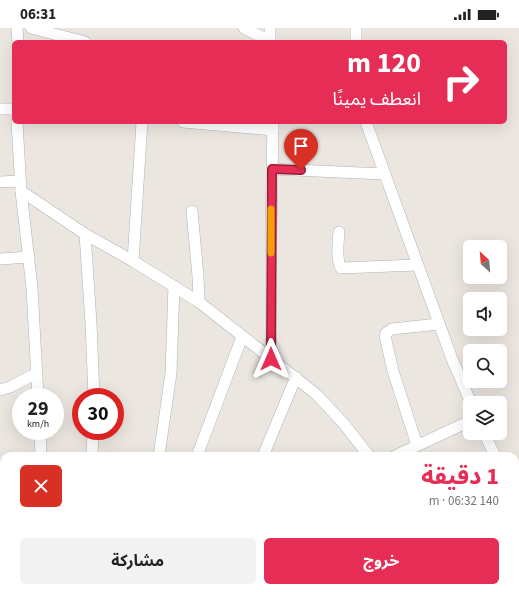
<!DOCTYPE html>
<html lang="ar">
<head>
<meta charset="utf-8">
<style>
  body { margin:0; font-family:"Source Sans 3","Noto Sans Arabic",sans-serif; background:#f2f2f2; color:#222; direction:rtl; height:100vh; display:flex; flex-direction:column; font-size:15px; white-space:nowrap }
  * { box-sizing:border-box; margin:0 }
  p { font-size:13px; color:#767676 }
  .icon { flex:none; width:22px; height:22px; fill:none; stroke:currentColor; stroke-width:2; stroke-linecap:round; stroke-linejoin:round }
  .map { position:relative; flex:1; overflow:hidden; direction:ltr }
  .panel { position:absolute; left:0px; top:424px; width:519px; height:140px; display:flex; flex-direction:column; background:#fff; border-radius:12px 12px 0 0; box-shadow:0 4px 16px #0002; direction:rtl }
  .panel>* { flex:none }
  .banner { position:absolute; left:12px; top:12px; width:495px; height:84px; border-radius:6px; box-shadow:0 4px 16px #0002; direction:rtl; background:#e52d55; color:#fff; overflow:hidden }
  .needle { width:26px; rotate:334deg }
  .fabs { position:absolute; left:463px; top:212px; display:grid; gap:8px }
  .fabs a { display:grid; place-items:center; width:44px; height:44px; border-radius:6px; background:#fff; box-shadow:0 4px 16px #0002; font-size:20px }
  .speed { position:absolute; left:12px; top:360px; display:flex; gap:8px; font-size:20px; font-weight:700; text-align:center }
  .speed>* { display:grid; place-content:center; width:52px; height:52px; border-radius:50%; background:#fff; box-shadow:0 4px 16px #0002; line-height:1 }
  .speed small { font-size:10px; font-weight:400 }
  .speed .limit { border:6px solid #d22; background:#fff; color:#111 }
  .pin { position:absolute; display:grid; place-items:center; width:34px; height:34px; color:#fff; margin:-41px -17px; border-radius:50% 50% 50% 0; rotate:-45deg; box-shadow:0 0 4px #0007 }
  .pin .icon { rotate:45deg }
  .me { position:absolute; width:44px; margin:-22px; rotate:0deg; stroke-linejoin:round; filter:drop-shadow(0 0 3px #0008) }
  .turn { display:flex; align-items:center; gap:14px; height:84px; padding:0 20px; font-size:18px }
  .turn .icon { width:52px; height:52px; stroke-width:2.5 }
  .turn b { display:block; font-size:28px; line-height:34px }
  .round { display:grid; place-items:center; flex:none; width:42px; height:42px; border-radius:6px; background:#f2f2f2 }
  .overview { display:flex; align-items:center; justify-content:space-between; height:68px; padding:0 20px }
  h1 { font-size:24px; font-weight:700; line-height:30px; color:#e52d55 }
  .primary-button { display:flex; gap:8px; margin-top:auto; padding:8px 20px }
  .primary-button a { flex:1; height:46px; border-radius:6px; background:#e52d55; color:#fff; font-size:16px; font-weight:700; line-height:46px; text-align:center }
  .primary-button a+a { background:#f2f2f2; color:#222 }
  .status { display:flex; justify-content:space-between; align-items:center; height:28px; padding:0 20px; background:#fff; direction:ltr }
  .status svg { height:11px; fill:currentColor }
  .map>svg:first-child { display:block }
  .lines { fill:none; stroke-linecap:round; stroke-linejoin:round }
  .minor-casing { stroke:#aeb3b6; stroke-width:12 }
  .minor { stroke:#fff; stroke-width:11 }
  .route-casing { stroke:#951d37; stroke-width:10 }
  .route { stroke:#e52d55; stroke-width:7 }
  .slow { stroke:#f59e0b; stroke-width:7 }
</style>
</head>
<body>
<div class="status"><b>06:31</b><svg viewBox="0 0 49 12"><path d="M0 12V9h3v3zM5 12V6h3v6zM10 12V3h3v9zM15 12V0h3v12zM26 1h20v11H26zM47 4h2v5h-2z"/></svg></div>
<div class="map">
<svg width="519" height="564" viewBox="0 0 519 564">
  <rect width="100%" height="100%" fill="#ece6e0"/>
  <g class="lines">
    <defs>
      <g id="minor">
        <polyline points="17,0 18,14"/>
        <polyline points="31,0 85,14"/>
        <polyline points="244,0 270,13"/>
        <polyline points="270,14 270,0"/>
        <polyline points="356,14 356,0"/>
        <polyline points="0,81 14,81"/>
        <polyline points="17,94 21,163 85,206 133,233 199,274 316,366 344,396 369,428"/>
        <polyline points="183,94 273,102"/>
        <polyline points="366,94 452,331 471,375"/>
        <polyline points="272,141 384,146"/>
        <polyline points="0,154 20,153"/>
        <polyline points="21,163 32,260 38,369"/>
        <polyline points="192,183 198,248 199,274"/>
        <path d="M339,204C338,214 336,232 341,240L417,237"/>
        <polyline points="85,206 91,295 94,369"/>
        <polyline points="0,231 29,229"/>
        <polyline points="133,233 142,94"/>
        <polyline points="271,331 271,205 273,94"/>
        <polyline points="0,362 10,359 37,345"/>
        <polyline points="40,403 41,428"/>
        <polyline points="484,405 495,428"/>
        <polyline points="417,417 393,343 385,308 386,305 392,301 439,296"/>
        <polyline points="92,428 93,403"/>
        <polyline points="159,428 171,345 174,258"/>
        <polyline points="197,428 242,309"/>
        <polyline points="263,428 296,349"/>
        <polyline points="395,428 470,393"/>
        <polyline points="0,467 4,468"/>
        <polyline points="515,472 519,481"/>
        <polyline points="397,560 465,564"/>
        <polyline points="476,560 479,564"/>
        <polyline points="3,564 4,560"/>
        <polyline points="71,564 73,560"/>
        <polyline points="350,564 354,560"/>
      </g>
    </defs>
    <use href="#minor" class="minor-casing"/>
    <use href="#minor" class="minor"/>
  </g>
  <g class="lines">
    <defs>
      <polyline id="route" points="271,331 272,141 301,142"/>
    </defs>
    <use href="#route" class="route-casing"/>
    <use href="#route" class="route"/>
    <polyline class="slow" points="271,225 271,181"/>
  </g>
</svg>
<div class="fabs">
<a><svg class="needle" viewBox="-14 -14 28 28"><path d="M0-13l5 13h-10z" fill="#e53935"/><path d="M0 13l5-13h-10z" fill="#767676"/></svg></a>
<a><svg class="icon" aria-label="sound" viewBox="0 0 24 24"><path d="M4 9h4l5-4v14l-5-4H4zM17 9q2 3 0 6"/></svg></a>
<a><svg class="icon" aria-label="search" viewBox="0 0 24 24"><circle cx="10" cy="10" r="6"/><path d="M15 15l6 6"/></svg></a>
<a><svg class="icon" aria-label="layers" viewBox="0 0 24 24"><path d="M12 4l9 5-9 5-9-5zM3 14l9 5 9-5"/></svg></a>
</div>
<div class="speed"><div>29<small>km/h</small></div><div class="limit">30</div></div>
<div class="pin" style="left:301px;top:142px;background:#d93025"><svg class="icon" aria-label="arrive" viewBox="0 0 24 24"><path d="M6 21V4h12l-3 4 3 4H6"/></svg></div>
<svg class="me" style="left:271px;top:331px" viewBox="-20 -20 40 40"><path d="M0-17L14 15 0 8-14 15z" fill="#e52d55" stroke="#fff" stroke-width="4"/></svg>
<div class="banner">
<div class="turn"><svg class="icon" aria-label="right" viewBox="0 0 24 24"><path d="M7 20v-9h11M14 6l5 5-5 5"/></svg><div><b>120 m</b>انعطف يمينًا</div></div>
</div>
<section class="panel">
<div class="overview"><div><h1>1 دقيقة</h1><p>140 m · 06:32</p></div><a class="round" style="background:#d93025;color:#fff"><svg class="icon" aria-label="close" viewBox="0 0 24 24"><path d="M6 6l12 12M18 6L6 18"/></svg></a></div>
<div class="primary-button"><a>خروج</a><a>مشاركة</a></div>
</section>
</div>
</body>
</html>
